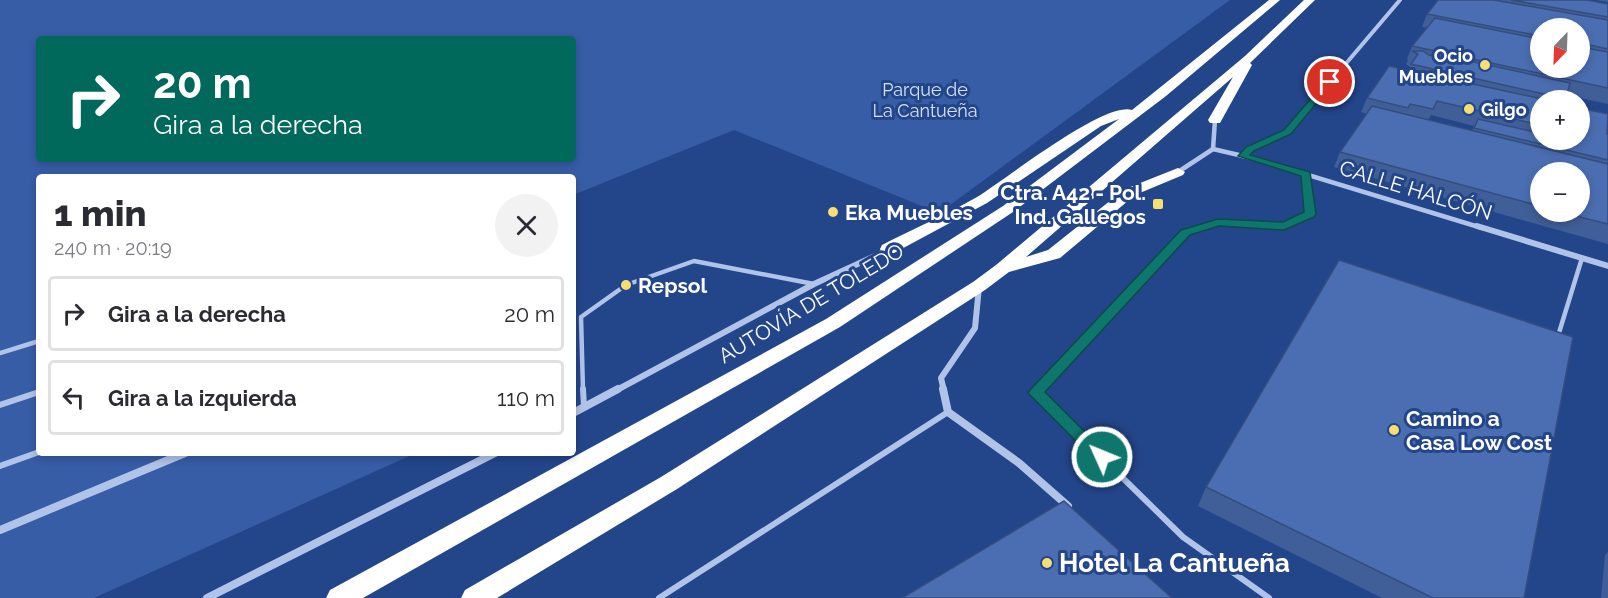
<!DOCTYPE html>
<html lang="es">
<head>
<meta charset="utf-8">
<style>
  body { margin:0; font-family:Raleway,sans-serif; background:#f2f2f3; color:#2b2b33; height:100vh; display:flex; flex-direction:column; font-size:22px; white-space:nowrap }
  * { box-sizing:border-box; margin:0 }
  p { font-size:20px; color:#7c7c81 }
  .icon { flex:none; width:33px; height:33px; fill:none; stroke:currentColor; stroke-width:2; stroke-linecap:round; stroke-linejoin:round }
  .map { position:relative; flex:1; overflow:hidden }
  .drawer { position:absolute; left:36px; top:174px; width:540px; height:282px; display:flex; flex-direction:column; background:#fff; border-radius:6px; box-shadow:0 3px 9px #0003 }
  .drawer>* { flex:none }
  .guide { position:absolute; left:36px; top:36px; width:540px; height:126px; border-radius:6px; box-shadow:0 3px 9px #0003; background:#00695c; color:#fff; overflow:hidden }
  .needle { width:39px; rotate:203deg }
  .buttons { position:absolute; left:1530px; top:18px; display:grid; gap:12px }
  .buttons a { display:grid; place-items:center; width:60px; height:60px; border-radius:50%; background:#fff; box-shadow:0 3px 9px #0003; font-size:30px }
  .pin { position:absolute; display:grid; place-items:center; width:51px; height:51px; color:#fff; margin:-26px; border:3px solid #fff; border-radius:50%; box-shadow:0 2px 6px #0007 }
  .me { position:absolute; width:66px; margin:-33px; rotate:314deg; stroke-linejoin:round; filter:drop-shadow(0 0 4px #0008) }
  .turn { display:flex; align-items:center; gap:21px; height:126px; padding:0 18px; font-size:27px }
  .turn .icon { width:78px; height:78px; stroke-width:2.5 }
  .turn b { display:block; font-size:42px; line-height:51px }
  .round { display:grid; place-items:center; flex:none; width:63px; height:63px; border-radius:32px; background:#f2f2f3 }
  .head { display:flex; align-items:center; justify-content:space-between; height:102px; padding:0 18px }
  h1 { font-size:36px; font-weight:800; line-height:45px }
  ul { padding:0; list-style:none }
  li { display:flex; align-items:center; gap:18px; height:75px; margin:0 12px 9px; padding:0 6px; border:3px solid #e1e1e2; border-radius:6px }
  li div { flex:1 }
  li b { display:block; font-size:22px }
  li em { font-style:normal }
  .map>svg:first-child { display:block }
  .green { fill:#375da7; fill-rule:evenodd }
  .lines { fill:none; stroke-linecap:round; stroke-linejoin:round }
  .lane-far2 { stroke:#b0c4ea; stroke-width:4 }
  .lane-far1 { stroke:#b0c4ea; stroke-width:4.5 }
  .lane { stroke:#b0c4ea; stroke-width:6 }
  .street-far3 { stroke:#b0c4ea; stroke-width:4 }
  .street-far2 { stroke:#b0c4ea; stroke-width:4.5 }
  .street-far1 { stroke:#b0c4ea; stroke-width:6 }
  .street { stroke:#b0c4ea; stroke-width:8 }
  .highway { fill:#fff; fill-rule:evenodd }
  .wall { fill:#405f99; fill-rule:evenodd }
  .building { fill:#4b6eb2; stroke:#344d7d; stroke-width:1.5 }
  .route { fill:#0f766e; stroke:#0a4d48; stroke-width:1.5 }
  .poi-dot { fill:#f6de72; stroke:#23458a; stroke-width:2 }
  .labels { text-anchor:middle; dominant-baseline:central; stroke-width:6; stroke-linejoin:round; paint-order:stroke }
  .far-poi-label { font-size:18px; font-weight:bold; fill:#fff; stroke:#23458a; text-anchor:end }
  .far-park-label { font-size:18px; fill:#d4e1f8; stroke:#23458a }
  .street-label { font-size:21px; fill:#fff; stroke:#23458a }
  .poi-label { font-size:21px; font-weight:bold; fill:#fff; stroke:#23458a; text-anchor:start }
  .near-poi-label { font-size:26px; font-weight:bold; fill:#fff; stroke:#23458a; text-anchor:start }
</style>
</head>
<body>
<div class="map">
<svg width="1608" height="598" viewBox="0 0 1608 598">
  <rect width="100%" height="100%" fill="#23458a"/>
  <path class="green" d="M0,0H1230L939,213L734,130L573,195V177H39V453H416L94,598H0ZM39,39H573V159H39Z"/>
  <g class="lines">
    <polyline class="lane-far2" points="1199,228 1218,222 1284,226 1310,214 1306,174"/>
    <g class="lane-far1">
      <polyline points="1558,336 1582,258"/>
      <polyline points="0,353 39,341"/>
      <polyline points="583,391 581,317 626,285 694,261 814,284"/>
      <polyline points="1038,391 1186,232 1204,226"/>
    </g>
    <g class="lane">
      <polyline points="583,389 584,407"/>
      <polyline points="1040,389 1036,393 1183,537 1269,598"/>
      <polyline points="0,405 39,392"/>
      <polyline points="0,466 39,452"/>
      <polyline points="659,598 948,412"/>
    </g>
    <polyline class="street-far3" points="1315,100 1400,0"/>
    <g class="street-far2">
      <polyline points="1213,149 1256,159 1482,228"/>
      <polyline points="1213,149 1215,120"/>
      <polyline points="1243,156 1250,149 1288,132 1316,99"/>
      <polyline points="1178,172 1213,149"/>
    </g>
    <g class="street-far1">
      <polyline points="1477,226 1608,266"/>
      <polyline points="615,391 814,284 888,250"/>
      <polyline points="944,391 941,378 975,328 979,287"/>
    </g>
    <g class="street">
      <polyline points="943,389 948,412 1019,463 1068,506"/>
      <polyline points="573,413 618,389"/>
      <polyline points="0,530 185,453"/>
      <polyline points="207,598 495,453"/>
    </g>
    <g class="highway">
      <path d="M1269,0H1280L1166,96L1013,212L840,327L363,598H326L330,590L826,319L1003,206L1119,119L1101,126L987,203L894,253H882L880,249L882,245C913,229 946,215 977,197C1005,180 1104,101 1132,110Z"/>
      <polygon points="1304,0 1315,0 1250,63 1252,65 1220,123 1210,123 1208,120 1233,77 1026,257 1048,250 1125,189 1178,168 1185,172 1183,175 1135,195 1060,258 1009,272 985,290 677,489 497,598 461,598 465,590 661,477 973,282 996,265 1245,56"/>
    </g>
  </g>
  <g class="wall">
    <path d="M1438,0H1587L1608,4V104L1567,95L1565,100H1540V140L1608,134V162L1607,163L1608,164V244L1334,167L1340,152L1367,114L1361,112L1367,98L1409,70L1410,67L1406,64L1408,60L1407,59L1412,46L1427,28L1422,27L1427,14ZM1540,28H1580V68H1540ZM1431,115L1474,126L1472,131L1428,120ZM1540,172L1580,212H1540Z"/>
    <polygon points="1596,0 1608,0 1608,2"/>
    <polygon points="1206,487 1524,598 1382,598 1198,506"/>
    <polygon points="1608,552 1608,598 1601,598 1605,555"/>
  </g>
  <g class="building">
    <polygon points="1438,0 1494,0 1608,20 1608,49 1580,43 1580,28 1540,28 1540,36 1427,14"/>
    <polygon points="1511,0 1587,0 1608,4 1608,17"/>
    <polygon points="1435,18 1540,39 1540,68 1580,68 1580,47 1608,52 1608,88 1412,46"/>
    <polygon points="1412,51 1423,51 1429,55 1455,60 1456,58 1570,83 1566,99 1411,64 1418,54"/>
    <polygon points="1389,66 1547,100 1540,100 1540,125 1437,101 1433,109 1410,104 1408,108 1367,98"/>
    <polygon points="1372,106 1608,164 1608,224 1560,212 1580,212 1580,172 1540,172 1540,206 1340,152"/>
    <polygon points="1580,108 1608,114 1607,134 1608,134 1608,160 1474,128 1478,119 1539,133 1540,127 1540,140 1580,140"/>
    <polygon points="1339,260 1573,337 1524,598 1433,598 1206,487"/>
    <polygon points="1064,501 1172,598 902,598"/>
  </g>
  <polygon class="route" points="1326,81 1334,82 1291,134 1254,151 1250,155 1310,172 1316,214 1314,217 1284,230 1219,226 1190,235 1045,392 1110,457 1108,461 1102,463 1096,461 1028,393 1031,389 1181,230 1218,219 1283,222 1304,212 1301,176 1238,156 1246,147 1284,130"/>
  <g class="poi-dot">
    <circle cx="1485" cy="65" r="6"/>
    <circle cx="1469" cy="109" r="6"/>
    <rect x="1152" y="198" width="12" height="12" rx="3"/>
    <circle cx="833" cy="212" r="6"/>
    <circle cx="626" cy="285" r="6"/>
    <circle cx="1394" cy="430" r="6"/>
    <circle cx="1047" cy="563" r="6"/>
  </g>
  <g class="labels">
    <g class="far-poi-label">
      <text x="1473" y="55">Ocio<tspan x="1473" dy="21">Muebles</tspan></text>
      <text x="1481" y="109" text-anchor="start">Gilgo</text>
    </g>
    <g class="far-park-label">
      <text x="925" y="89">Parque de<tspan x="925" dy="21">La Cantueña</tspan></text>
    </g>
    <g class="street-label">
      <text transform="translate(1416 190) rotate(17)">CALLE HALCÓN</text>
      <text transform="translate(811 303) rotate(-31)">AUTOVÍA DE TOLEDO</text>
    </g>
    <g class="poi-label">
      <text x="1146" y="192" text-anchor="end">Ctra. A42 - Pol.<tspan x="1146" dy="24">Ind. Gallegos</tspan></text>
      <text x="845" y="212">Eka Muebles</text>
      <text x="638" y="285">Repsol</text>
      <text x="1406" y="418">Camino a<tspan x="1406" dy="24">Casa Low Cost</tspan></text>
    </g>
    <g class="near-poi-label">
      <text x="1059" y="563">Hotel La Cantueña</text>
    </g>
  </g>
</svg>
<div class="buttons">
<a><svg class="needle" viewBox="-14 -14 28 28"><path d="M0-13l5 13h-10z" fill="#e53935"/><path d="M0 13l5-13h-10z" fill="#7c7c81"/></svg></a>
<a>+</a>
<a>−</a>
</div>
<div class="pin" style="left:1330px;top:82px;background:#d93025"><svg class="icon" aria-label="arrive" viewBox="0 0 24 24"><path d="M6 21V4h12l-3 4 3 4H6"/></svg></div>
<svg class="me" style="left:1102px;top:457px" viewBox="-20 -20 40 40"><circle r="17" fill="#0f766e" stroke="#fff" stroke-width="3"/><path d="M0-11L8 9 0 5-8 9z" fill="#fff"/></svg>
<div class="guide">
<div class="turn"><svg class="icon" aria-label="right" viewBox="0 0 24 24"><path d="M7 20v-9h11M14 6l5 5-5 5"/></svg><div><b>20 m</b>Gira a la derecha</div></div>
</div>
<section class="drawer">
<div class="head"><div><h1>1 min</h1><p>240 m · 20:19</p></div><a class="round"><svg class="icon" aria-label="close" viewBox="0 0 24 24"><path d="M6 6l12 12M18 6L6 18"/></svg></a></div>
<ul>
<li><svg class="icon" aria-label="right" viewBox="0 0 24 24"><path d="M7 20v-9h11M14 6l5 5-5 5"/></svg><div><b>Gira a la derecha</b></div><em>20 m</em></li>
<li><svg class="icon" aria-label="left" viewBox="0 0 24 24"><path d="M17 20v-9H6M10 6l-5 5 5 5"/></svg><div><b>Gira a la izquierda</b></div><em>110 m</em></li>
</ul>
</section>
</div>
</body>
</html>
